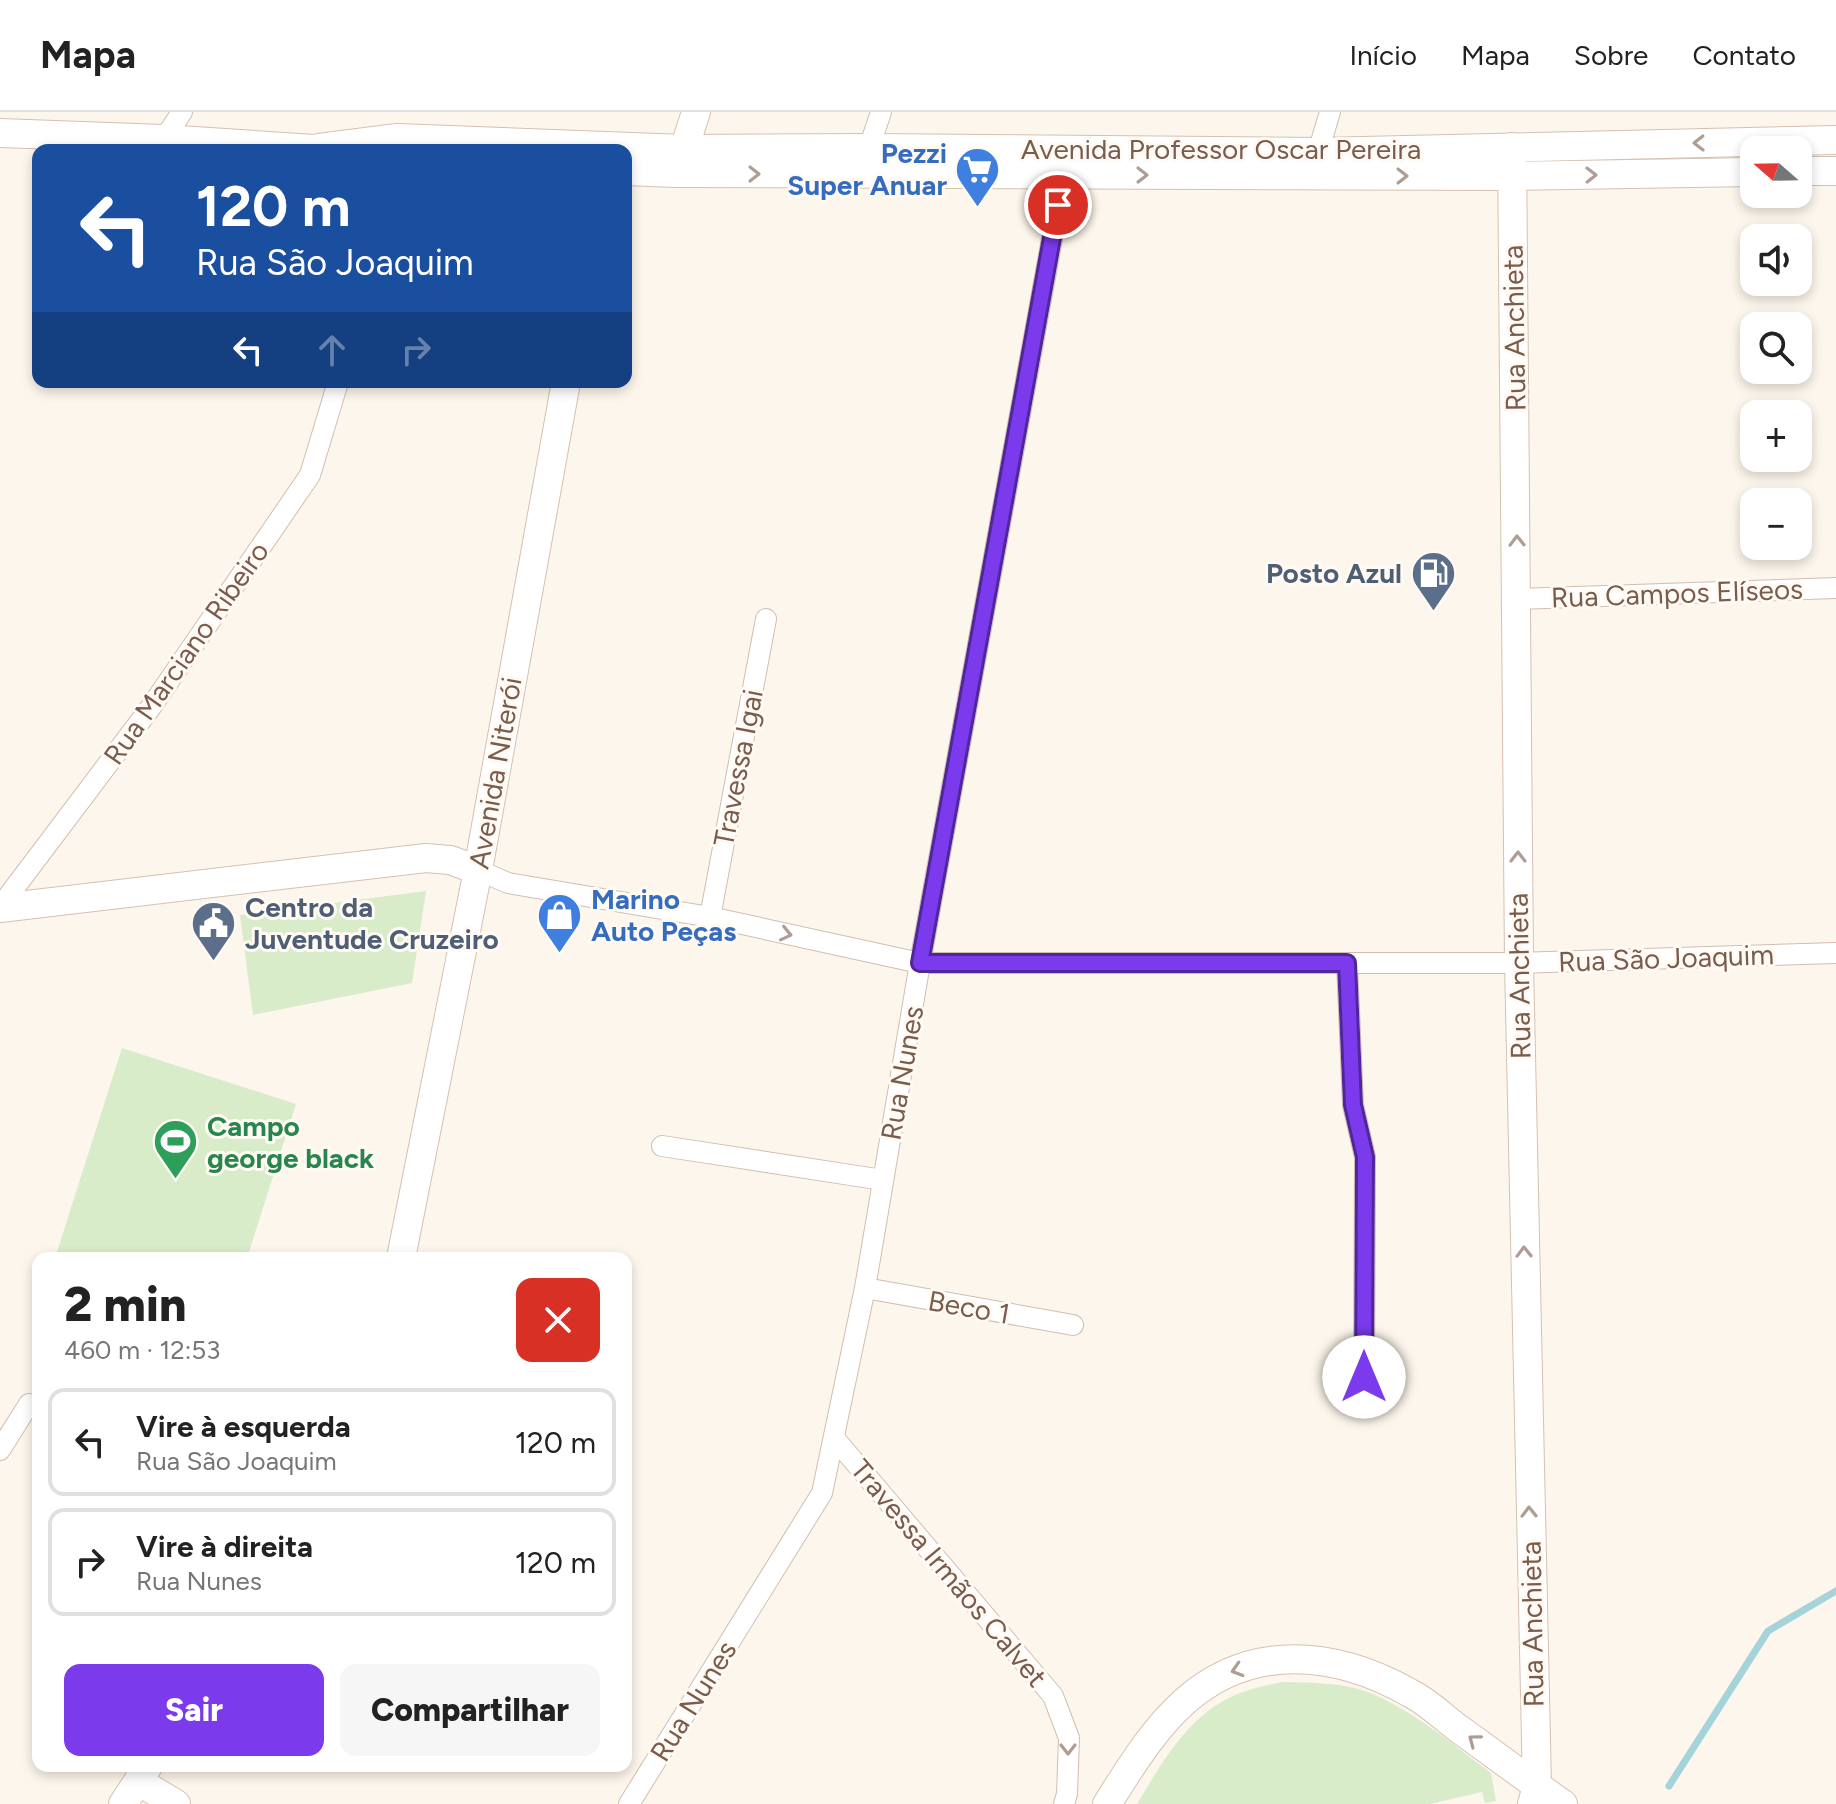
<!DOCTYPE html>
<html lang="pt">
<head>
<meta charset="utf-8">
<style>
  body { margin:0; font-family:Figtree,sans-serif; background:#f6f6f6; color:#222; height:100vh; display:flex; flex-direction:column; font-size:30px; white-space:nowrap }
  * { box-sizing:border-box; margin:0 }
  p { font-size:26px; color:#767676 }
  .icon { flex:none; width:44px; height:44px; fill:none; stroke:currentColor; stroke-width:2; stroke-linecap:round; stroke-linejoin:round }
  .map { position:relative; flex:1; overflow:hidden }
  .sheet { position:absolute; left:32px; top:1140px; width:600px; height:520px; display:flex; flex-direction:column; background:#fff; border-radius:16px; box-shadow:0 4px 12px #0003 }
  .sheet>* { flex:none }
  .banner { position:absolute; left:32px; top:32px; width:600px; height:244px; border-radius:16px; box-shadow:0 4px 12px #0003; background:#1a4fa0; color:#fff; overflow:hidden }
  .needle { width:52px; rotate:290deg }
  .tools { position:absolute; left:1740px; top:24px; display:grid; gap:16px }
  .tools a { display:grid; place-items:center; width:72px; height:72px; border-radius:16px; background:#fff; box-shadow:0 4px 12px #0003; font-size:40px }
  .pin { position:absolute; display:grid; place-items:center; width:68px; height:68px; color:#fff; margin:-34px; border:4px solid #fff; border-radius:50%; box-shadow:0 2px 8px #0007 }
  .me { position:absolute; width:88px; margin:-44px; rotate:0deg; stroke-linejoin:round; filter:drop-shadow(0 0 6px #0008) }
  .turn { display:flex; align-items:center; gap:28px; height:168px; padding:0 32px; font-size:36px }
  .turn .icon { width:104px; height:104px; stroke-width:2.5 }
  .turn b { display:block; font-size:56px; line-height:68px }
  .lanes { display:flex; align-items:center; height:76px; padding:0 32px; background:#0003; justify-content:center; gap:40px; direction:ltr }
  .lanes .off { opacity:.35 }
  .round { display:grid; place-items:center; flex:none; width:84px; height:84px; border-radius:16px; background:#f6f6f6 }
  .summary { display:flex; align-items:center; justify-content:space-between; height:136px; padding:0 32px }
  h1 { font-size:48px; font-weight:800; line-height:60px }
  .primary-button { display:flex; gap:16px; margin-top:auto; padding:16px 32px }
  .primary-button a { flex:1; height:92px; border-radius:16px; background:#7c3aed; color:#fff; font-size:32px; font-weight:800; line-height:92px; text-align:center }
  .primary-button a+a { background:#f6f6f6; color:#222 }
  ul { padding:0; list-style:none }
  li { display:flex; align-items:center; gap:24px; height:108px; margin:0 16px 12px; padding:0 16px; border:4px solid #e0e0e0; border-radius:16px }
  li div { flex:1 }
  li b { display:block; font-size:30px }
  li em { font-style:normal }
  header { display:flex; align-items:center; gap:48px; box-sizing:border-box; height:112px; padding:0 40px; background:#fff; border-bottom:2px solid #e0e0e0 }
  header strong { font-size:38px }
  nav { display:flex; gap:44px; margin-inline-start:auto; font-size:28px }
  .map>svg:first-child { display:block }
  .green { fill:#d8ecc9 }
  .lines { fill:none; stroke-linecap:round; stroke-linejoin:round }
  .stream { stroke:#a5d3da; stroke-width:7 }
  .street-casing { stroke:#d1beb0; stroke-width:22 }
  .secondary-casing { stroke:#d6c0b0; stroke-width:30 }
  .street { stroke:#fff; stroke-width:20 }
  .secondary { stroke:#fff; stroke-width:28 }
  .oneway { stroke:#af9d94 }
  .route-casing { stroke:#51269a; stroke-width:20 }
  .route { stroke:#7c3aed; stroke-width:14 }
  .labels { text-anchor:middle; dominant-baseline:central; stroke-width:6; stroke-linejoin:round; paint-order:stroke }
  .street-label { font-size:28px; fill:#7a5c4d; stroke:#fffaf3 }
  .shop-label { font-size:28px; font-weight:bold; fill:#366cbe; stroke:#fffaf3; text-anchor:end }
  .service-label { font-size:28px; font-weight:bold; fill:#4e5e75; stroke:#fffaf3; text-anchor:end }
  .leisure-label { font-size:28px; font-weight:bold; fill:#27864d; stroke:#fffaf3; text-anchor:start }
</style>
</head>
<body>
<header>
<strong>Mapa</strong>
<nav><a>Início</a><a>Mapa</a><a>Sobre</a><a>Contato</a></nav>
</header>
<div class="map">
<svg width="1836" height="1692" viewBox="0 0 1836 1692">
  <rect width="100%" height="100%" fill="#fdf6ec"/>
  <g class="green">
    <polygon points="426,779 412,871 253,903 240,803"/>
    <polygon points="122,936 296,992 247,1146 55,1146"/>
    <path d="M1282,1570C1310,1571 1341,1570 1368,1580C1413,1598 1452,1632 1491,1661L1496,1689L1485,1691L1482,1680L1430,1692H1137C1163,1649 1190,1600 1240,1581C1253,1576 1269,1573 1282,1570Z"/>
  </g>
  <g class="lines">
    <polyline class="stream" points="1669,1674 1768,1519 1836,1479"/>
    <defs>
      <g id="street">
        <polyline points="164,27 182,0"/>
        <polyline points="869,36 881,0"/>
        <polyline points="1318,40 1330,0"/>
        <polyline points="1518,487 1836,476"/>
        <polyline points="478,758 508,771 710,805 920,851 1519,851 1836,841"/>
        <polyline points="0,795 151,595 310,363 338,270"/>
        <polyline points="710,805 766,507"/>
        <polyline points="1347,851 1353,993 1365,1045 1364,1265"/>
        <polyline points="662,1034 883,1068"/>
        <polyline points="865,1176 1073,1213"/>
        <polyline points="835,1327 1053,1584 1069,1626 1067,1682 1064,1692"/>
        <polyline points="0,1338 29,1292"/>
        <polyline points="629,1692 822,1381 865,1176 920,851 1066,50"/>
      </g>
      <g id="secondary">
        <polyline points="0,21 164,27 329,38"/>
        <polyline points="1512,35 1519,851 1537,1674 1532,1692"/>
        <polyline points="319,36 397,26 684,37 869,36 1318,40 1836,28"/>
        <polyline points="679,53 696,0"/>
        <polyline points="626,59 676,61 1513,64 1754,60"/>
        <polyline points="1798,59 1836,59"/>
        <polyline points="0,796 426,746 450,748 478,758"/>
        <polyline points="401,1146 478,758 566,270"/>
        <polyline points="138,1669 176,1692"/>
        <polyline points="123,1692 148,1654"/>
        <path d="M1107,1692C1130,1656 1152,1619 1184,1590C1251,1530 1336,1539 1410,1581C1428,1590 1443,1605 1459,1617C1494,1642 1528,1668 1563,1692"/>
      </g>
    </defs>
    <use href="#street" class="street-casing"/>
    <use href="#secondary" class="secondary-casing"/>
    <use href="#street" class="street"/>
    <use href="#secondary" class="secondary"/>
  </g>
  <defs><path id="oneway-chevron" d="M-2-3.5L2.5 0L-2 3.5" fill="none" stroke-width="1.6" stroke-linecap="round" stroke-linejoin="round" transform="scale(2)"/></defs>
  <g class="oneway">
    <use href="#oneway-chevron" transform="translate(1699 31) rotate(179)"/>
    <use href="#oneway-chevron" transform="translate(754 62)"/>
    <use href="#oneway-chevron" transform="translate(1142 63)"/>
    <use href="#oneway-chevron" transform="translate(1591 63) rotate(-1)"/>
    <use href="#oneway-chevron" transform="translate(1402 64)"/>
    <use href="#oneway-chevron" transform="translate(1517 429) rotate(-91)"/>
    <use href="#oneway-chevron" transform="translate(1518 745) rotate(-90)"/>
    <use href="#oneway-chevron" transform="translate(786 822) rotate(13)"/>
    <use href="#oneway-chevron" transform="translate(1524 1140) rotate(-91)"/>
    <use href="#oneway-chevron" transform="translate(1529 1400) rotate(-91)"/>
    <use href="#oneway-chevron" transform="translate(1237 1558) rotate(163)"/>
    <use href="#oneway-chevron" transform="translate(1474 1628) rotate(-143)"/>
    <use href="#oneway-chevron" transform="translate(1068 1637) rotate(90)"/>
  </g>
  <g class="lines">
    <defs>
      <polyline id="route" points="1058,93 920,851 1347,851 1353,993 1365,1045 1364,1265"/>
    </defs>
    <use href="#route" class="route-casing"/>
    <use href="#route" class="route"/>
  </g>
  <defs>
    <symbol id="supermarket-pin" viewBox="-11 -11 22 30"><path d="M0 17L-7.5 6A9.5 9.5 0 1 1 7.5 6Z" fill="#3f7fe0" stroke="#fffaf3"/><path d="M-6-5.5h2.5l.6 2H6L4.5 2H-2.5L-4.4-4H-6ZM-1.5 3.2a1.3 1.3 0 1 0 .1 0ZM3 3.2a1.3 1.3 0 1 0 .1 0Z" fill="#fff"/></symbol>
    <symbol id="fuel-pin" viewBox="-11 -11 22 30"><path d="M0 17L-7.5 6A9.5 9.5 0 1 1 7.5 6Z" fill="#5c6f8a" stroke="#fffaf3"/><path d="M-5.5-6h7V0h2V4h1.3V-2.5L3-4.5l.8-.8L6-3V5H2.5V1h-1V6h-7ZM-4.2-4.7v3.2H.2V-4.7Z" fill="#fff"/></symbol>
    <symbol id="shop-pin" viewBox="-11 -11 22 30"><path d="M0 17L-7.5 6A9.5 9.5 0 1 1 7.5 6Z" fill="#3f7fe0" stroke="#fffaf3"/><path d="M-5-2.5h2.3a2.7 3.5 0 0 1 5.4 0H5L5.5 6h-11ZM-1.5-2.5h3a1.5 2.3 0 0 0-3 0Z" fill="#fff"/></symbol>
    <symbol id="civic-pin" viewBox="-11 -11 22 30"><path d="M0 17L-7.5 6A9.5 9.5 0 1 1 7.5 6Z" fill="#5c6f8a" stroke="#fffaf3"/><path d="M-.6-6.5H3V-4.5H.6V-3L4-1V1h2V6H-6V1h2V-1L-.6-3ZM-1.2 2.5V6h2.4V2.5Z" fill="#fff"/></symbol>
    <symbol id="stadium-pin" viewBox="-11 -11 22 30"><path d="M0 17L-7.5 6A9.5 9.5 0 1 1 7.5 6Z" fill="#2e9e5b" stroke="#fffaf3"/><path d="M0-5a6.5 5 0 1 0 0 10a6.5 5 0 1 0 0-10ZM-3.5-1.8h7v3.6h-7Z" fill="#fff"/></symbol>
  </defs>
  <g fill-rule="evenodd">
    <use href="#supermarket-pin" x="952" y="32" width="51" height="69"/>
    <use href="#fuel-pin" x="1408" y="436" width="51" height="69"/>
    <use href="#shop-pin" x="534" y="778" width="51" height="69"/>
    <use href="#civic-pin" x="188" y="786" width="51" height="69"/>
    <use href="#stadium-pin" x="150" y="1004" width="51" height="69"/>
  </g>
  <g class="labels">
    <g class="street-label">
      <text x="1221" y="37">Avenida Professor Oscar Pereira</text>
      <text transform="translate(1514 216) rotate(-91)">Rua Anchieta</text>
      <text transform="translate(1677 481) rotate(-2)">Rua Campos Elíseos</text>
      <text transform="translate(186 541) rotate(-55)">Rua Marciano Ribeiro</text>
      <text transform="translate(738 656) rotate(-79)">Travessa Igai</text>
      <text transform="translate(495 661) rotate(-80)">Avenida Niterói</text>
      <text transform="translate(1666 846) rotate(-2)">Rua São Joaquim</text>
      <text transform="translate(1519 864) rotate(-91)">Rua Anchieta</text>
      <text transform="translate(902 961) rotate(-80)">Rua Nunes</text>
      <text transform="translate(969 1195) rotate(10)">Beco 1</text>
      <text transform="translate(949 1461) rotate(50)">Travessa Irmãos Calvet</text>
      <text transform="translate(1532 1512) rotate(-91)">Rua Anchieta</text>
      <text transform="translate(693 1589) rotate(-58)">Rua Nunes</text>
    </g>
    <g class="shop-label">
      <text x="947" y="41">Pezzi<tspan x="947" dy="32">Super Anuar</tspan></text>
      <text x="591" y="787" text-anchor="start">Marino<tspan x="591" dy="32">Auto Peças</tspan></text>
    </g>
    <g class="service-label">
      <text x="1402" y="461">Posto Azul</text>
      <text x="245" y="795" text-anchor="start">Centro da<tspan x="245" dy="32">Juventude Cruzeiro</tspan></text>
    </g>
    <g class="leisure-label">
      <text x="207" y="1014">Campo<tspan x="207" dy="32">george black</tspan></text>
    </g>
  </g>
</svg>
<div class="tools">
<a><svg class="needle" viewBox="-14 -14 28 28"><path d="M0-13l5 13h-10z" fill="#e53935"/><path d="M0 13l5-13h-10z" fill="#767676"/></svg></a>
<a><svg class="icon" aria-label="sound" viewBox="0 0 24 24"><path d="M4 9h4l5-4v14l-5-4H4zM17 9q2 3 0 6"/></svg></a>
<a><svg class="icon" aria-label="search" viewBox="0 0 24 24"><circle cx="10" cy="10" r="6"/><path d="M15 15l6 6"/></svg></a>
<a>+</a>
<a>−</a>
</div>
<div class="pin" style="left:1058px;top:93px;background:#d93025"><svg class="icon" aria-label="arrive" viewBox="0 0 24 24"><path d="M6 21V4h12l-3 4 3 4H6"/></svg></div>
<svg class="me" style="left:1364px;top:1265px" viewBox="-20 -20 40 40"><circle r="19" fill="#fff"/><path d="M0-13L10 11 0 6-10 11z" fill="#7c3aed"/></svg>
<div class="banner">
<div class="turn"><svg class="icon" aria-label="left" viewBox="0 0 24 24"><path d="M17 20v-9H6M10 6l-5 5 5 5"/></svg><div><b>120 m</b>Rua São Joaquim</div></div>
<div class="lanes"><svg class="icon" aria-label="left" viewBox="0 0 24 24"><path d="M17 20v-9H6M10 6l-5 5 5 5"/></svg><svg class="icon off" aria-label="ahead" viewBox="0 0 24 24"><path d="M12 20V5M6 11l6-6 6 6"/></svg><svg class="icon off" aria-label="right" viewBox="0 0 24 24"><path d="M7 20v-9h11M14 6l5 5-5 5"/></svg></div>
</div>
<section class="sheet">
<div class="summary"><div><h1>2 min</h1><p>460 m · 12:53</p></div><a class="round" style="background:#d93025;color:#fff"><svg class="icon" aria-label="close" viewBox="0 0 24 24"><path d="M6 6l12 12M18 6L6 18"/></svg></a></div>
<ul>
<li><svg class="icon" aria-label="left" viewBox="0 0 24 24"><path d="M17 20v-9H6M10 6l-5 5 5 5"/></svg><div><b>Vire à esquerda</b><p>Rua São Joaquim</p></div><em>120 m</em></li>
<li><svg class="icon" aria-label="right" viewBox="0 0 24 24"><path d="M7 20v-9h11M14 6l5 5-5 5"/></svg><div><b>Vire à direita</b><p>Rua Nunes</p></div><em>120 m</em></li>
</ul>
<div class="primary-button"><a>Sair</a><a>Compartilhar</a></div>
</section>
</div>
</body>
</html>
